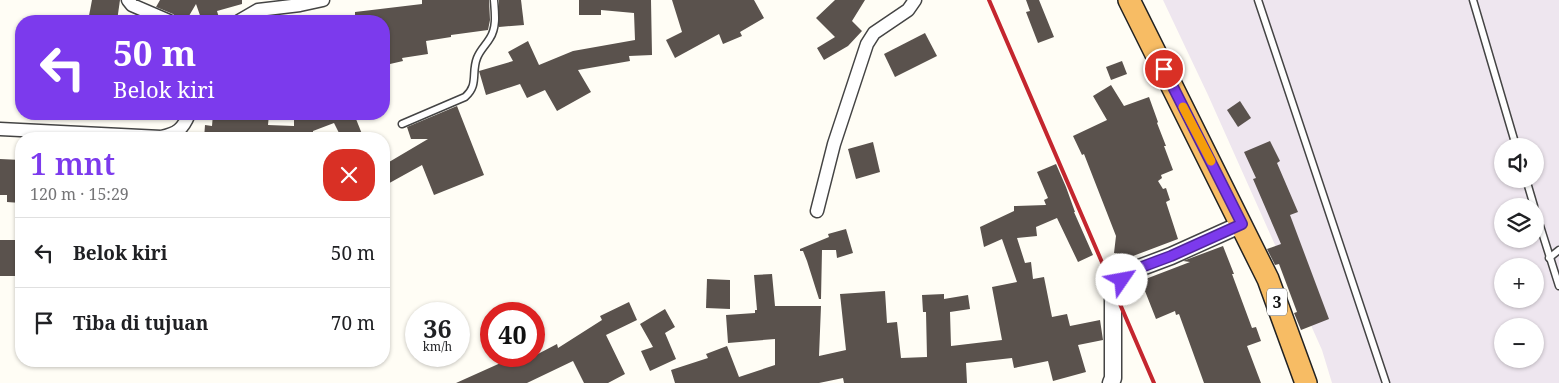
<!DOCTYPE html>
<html lang="id">
<head>
<meta charset="utf-8">
<style>
  body { margin:0; font-family:"Noto Serif",serif; background:#f2f2f2; color:#202124; height:100vh; display:flex; flex-direction:column; font-size:19px; white-space:nowrap }
  * { box-sizing:border-box; margin:0 }
  p { font-size:16px; color:#757577 }
  .icon { flex:none; width:28px; height:28px; fill:none; stroke:currentColor; stroke-width:2; stroke-linecap:round; stroke-linejoin:round }
  .map { position:relative; flex:1; overflow:hidden }
  .sheet { position:absolute; left:15px; top:132px; width:375px; height:235px; display:flex; flex-direction:column; background:#fff; border-radius:20px; box-shadow:0 1px 4px #0004 }
  .sheet>* { flex:none }
  .top-card { position:absolute; left:15px; top:15px; width:375px; height:105px; border-radius:20px; box-shadow:0 1px 4px #0004; background:#7c3aed; color:#fff; overflow:hidden }
  .buttons { position:absolute; left:1494px; top:138px; display:grid; gap:10px }
  .buttons a { display:grid; place-items:center; width:50px; height:50px; border-radius:50%; background:#fff; box-shadow:0 1px 4px #0004; font-size:25px }
  .speed { position:absolute; left:405px; top:302px; display:flex; gap:10px; font-size:25px; font-weight:700; text-align:center }
  .speed>* { display:grid; place-content:center; width:65px; height:65px; border-radius:50%; background:#fff; box-shadow:0 1px 4px #0004; line-height:1 }
  .speed small { font-size:12px; font-weight:400 }
  .speed .limit { border:8px solid #d22; background:#fff; color:#111 }
  .pin { position:absolute; display:grid; place-items:center; width:42px; height:42px; color:#fff; margin:-21px; border:2px solid #fff; border-radius:50%; box-shadow:0 1px 5px #0007 }
  .me { position:absolute; width:55px; margin:-28px; rotate:57deg; stroke-linejoin:round; filter:drop-shadow(0 0 4px #0008) }
  .turn { display:flex; align-items:center; gap:18px; height:105px; padding:0 15px; font-size:22px }
  .turn .icon { width:65px; height:65px; stroke-width:2.5 }
  .turn b { display:block; font-size:35px; line-height:42px }
  .round { display:grid; place-items:center; flex:none; width:52px; height:52px; border-radius:20px; background:#f2f2f2 }
  .overview { display:flex; align-items:center; justify-content:space-between; height:85px; padding:0 15px }
  h1 { font-size:30px; font-weight:600; line-height:38px; color:#7c3aed }
  ul { padding:0; list-style:none }
  li { display:flex; align-items:center; gap:15px; height:70px; padding:0 15px; border-top:1px solid #e0e0e0 }
  li div { flex:1 }
  li b { display:block; font-size:19px }
  li em { font-style:normal }
  .map>svg:first-child { display:block }
  .industrial { fill:#eee6ef; fill-rule:evenodd }
  .building { fill:#5a524d }
  .lines { fill:none; stroke-linecap:round; stroke-linejoin:round }
  .service-casing { stroke:#444; stroke-width:9 }
  .minor-casing { stroke:#444; stroke-width:15 }
  .tertiary-casing { stroke:#444; stroke-width:19 }
  .trunk-casing { stroke:#222; stroke-width:24 }
  .service { stroke:#fff; stroke-width:6 }
  .minor { stroke:#fff; stroke-width:12 }
  .tertiary { stroke:#fff; stroke-width:16 }
  .trunk { stroke:#f7bc64; stroke-width:21 }
  .rail { stroke:#c4262e; stroke-width:4 }
  .route-casing { stroke:#51269a; stroke-width:12 }
  .route { stroke:#7c3aed; stroke-width:9 }
  .slow { stroke:#f59e0b; stroke-width:9 }
  .labels { text-anchor:middle; dominant-baseline:central; stroke-width:5; stroke-linejoin:round; paint-order:stroke }
  .shield { fill:#fff; stroke:#585858; stroke-width:1 }
  .shield-label { font-size:16px; font-weight:bold; fill:#111 }
</style>
</head>
<body>
<div class="map">
<svg width="1559" height="383" viewBox="0 0 1559 383">
  <rect width="100%" height="100%" fill="#fffdf5"/>
  <path class="industrial" d="M1163,0H1559V383H1332L1322,350L1208,95ZM1502,146H1535V179H1502ZM1502,206H1535V239H1502ZM1502,266H1535V299H1502ZM1502,326H1535V359H1502Z"/>
  <g class="building">
    <polygon points="92,0 120,0 117,21 88,21"/>
    <polygon points="160,0 242,0 242,4 217,11 220,21 202,21 196,4 186,21 177,21 176,17 173,14 156,7"/>
    <polygon points="422,0 489,0 490,20 488,30 451,35 451,37 426,41 428,54 402,58 403,61 390,64 386,41 384,41 384,21 355,21 355,12 422,4"/>
    <polygon points="499,0 521,0 524,25 499,27"/>
    <polygon points="579,0 651,0 652,55 629,56 630,61 578,70 591,92 557,111 545,90 527,98 520,84 486,95 479,71 513,61 508,52 528,41 539,65 573,51 635,40 634,13 601,10 601,15 579,15"/>
    <polygon points="672,0 754,0 764,18 740,32 742,36 723,44 719,34 675,58 666,40 682,32"/>
    <polygon points="835,0 865,0 852,21 862,31 848,46 824,60 817,48 835,37 816,18"/>
    <polygon points="1026,0 1039,0 1054,37 1038,43 1026,12 1030,11"/>
    <polygon points="925,33 937,56 895,77 884,54"/>
    <polygon points="1122,61 1127,74 1111,80 1106,67"/>
    <polygon points="1111,85 1124,106 1149,97 1158,122 1157,123 1166,146 1164,146 1173,170 1161,175 1162,178 1158,181 1163,189 1166,188 1170,200 1166,202 1178,239 1133,256 1114,253 1116,236 1084,154 1082,155 1073,136 1107,120 1093,96"/>
    <polygon points="1240,101 1251,118 1238,127 1227,110"/>
    <polygon points="457,106 484,175 434,195 422,165 384,186 384,165 428,139 411,139 407,127"/>
    <polygon points="213,114 269,114 268,125 294,126 294,118 331,117 330,114 354,114 364,139 342,139 334,123 313,131 313,139 204,139 205,125 212,126"/>
    <polygon points="1270,141 1280,161 1277,163 1298,212 1290,215 1329,319 1301,330 1294,313 1297,312 1279,264 1275,265 1267,249 1281,244 1253,179 1256,178 1244,152"/>
    <polygon points="873,142 880,172 856,179 848,149"/>
    <polygon points="0,159 21,160 21,203 7,202 7,195 0,195"/>
    <polygon points="1056,164 1066,187 1075,212 1074,212 1093,255 1078,262 1057,218 1036,227 1037,236 1017,238 1025,263 1031,262 1033,279 1044,277 1052,317 1067,314 1070,326 1100,320 1103,340 1078,345 1086,372 1053,381 1048,361 1014,368 1012,358 966,363 967,383 844,383 843,378 819,383 675,383 671,370 708,358 706,354 727,346 739,377 775,365 775,339 728,343 726,315 755,313 755,310 757,310 754,275 772,274 775,306 821,306 819,356 846,350 840,294 885,291 887,323 897,322 901,358 927,357 926,312 923,312 922,295 944,294 944,299 968,295 970,309 950,312 951,346 1002,340 992,287 1017,282 1002,239 984,247 980,227 1014,211 1014,206 1046,205 1044,200 1048,198 1037,172"/>
    <polygon points="846,229 853,253 837,258 836,250 822,250 821,299 819,299 807,261 803,251 800,251 800,249 829,237 828,234"/>
    <rect x="0" y="240" width="21" height="36"/>
    <polygon points="1223,246 1234,274 1232,274 1252,328 1256,327 1261,341 1247,346 1261,383 1204,383 1179,314 1176,315 1175,311 1156,319 1143,286 1143,280 1190,262 1183,261"/>
    <polygon points="707,279 730,280 730,309 706,308"/>
    <polygon points="629,302 637,320 606,335 625,374 608,383 584,383 573,361 527,383 456,383 505,361 506,364 523,356 534,356 557,344 558,348 602,320 600,316"/>
    <polygon points="665,309 675,327 665,333 676,359 650,371 641,351 653,347 640,324"/>
  </g>
  <g class="lines">
    <defs>
      <g id="service">
        <polyline points="1258,0 1386,383"/>
        <polyline points="1473,0 1516,146"/>
        <path d="M402,124L465,97C479,85 471,73 477,58C480,50 486,45 490,38C497,27 495,13 494,0"/>
        <polyline points="1526,179 1534,206"/>
        <polyline points="1535,210 1559,286"/>
        <polyline points="1549,258 1559,250"/>
      </g>
      <g id="minor">
        <polyline points="128,0 132,5 169,21"/>
        <polyline points="239,21 258,10 300,5 323,0"/>
        <path d="M0,129L161,137C177,134 183,129 189,114"/>
        <polyline points="817,211 834,144 867,44 874,33 908,10 915,0"/>
      </g>
      <polyline id="tertiary" points="1111,383 1113,378 1113,289 1131,271 1171,256 1242,224"/>
      <polyline id="trunk" points="1129,0 1268,279 1306,383"/>
    </defs>
    <use href="#service" class="service-casing"/>
    <use href="#minor" class="minor-casing"/>
    <use href="#tertiary" class="tertiary-casing"/>
    <use href="#trunk" class="trunk-casing"/>
    <use href="#service" class="service"/>
    <use href="#minor" class="minor"/>
    <use href="#tertiary" class="tertiary"/>
    <use href="#trunk" class="trunk"/>
    <polyline class="rail" points="989,0 1154,383"/>
  </g>
  <g class="lines">
    <defs>
      <polyline id="route" points="1122,280 1131,271 1171,256 1242,224 1164,69"/>
    </defs>
    <use href="#route" class="route-casing"/>
    <use href="#route" class="route"/>
    <polyline class="slow" points="1183,107 1211,161"/>
  </g>
  <g class="labels">
    <rect class="shield" x="1267" y="288.5" width="20" height="27" rx="4"/>
    <g class="shield-label">
      <text x="1277" y="302">3</text>
    </g>
  </g>
</svg>
<div class="buttons">
<a><svg class="icon" aria-label="sound" viewBox="0 0 24 24"><path d="M4 9h4l5-4v14l-5-4H4zM17 9q2 3 0 6"/></svg></a>
<a><svg class="icon" aria-label="layers" viewBox="0 0 24 24"><path d="M12 4l9 5-9 5-9-5zM3 14l9 5 9-5"/></svg></a>
<a>+</a>
<a>−</a>
</div>
<div class="speed"><div>36<small>km/h</small></div><div class="limit">40</div></div>
<div class="pin" style="left:1164px;top:69px;background:#d93025"><svg class="icon" aria-label="arrive" viewBox="0 0 24 24"><path d="M6 21V4h12l-3 4 3 4H6"/></svg></div>
<svg class="me" style="left:1122px;top:280px" viewBox="-20 -20 40 40"><circle r="19" fill="#fff"/><path d="M0-13L10 11 0 6-10 11z" fill="#7c3aed"/></svg>
<div class="top-card">
<div class="turn"><svg class="icon" aria-label="left" viewBox="0 0 24 24"><path d="M17 20v-9H6M10 6l-5 5 5 5"/></svg><div><b>50 m</b>Belok kiri</div></div>
</div>
<section class="sheet">
<div class="overview"><div><h1>1 mnt</h1><p>120 m · 15:29</p></div><a class="round" style="background:#d93025;color:#fff"><svg class="icon" aria-label="close" viewBox="0 0 24 24"><path d="M6 6l12 12M18 6L6 18"/></svg></a></div>
<ul>
<li><svg class="icon" aria-label="left" viewBox="0 0 24 24"><path d="M17 20v-9H6M10 6l-5 5 5 5"/></svg><div><b>Belok kiri</b></div><em>50 m</em></li>
<li><svg class="icon" aria-label="arrive" viewBox="0 0 24 24"><path d="M6 21V4h12l-3 4 3 4H6"/></svg><div><b>Tiba di tujuan</b></div><em>70 m</em></li>
</ul>
</section>
</div>
</body>
</html>
